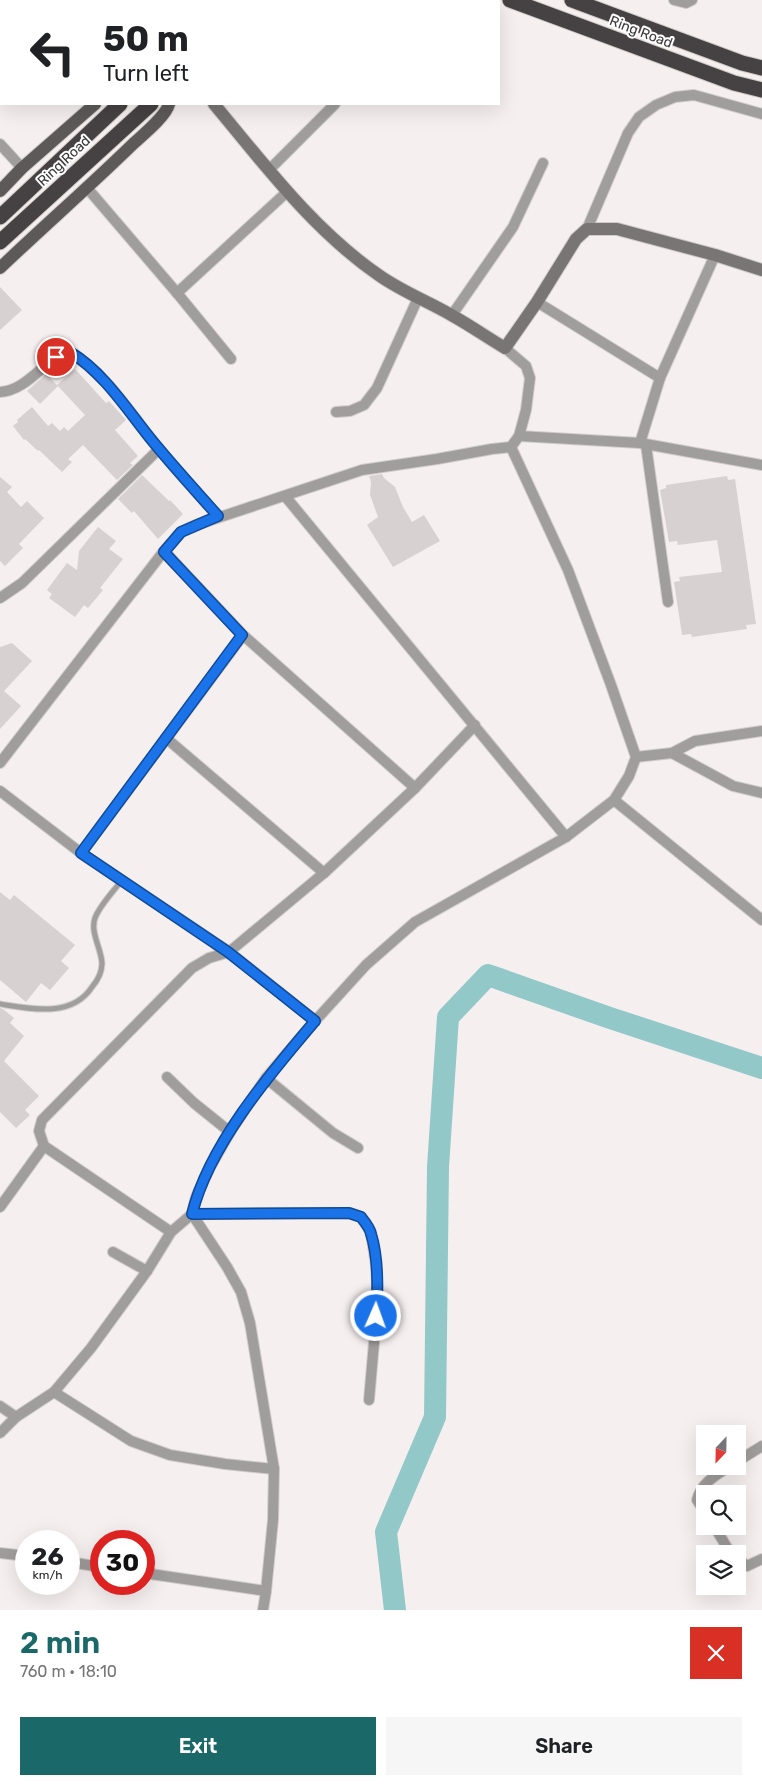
<!DOCTYPE html>
<html lang="en">
<head>
<meta charset="utf-8">
<style>
  body { margin:0; font-family:Rubik,sans-serif; background:#f6f6f6; color:#202124; height:100vh; display:flex; flex-direction:column; font-size:19px; white-space:nowrap }
  * { box-sizing:border-box; margin:0 }
  p { font-size:16px; color:#757577 }
  .icon { flex:none; width:28px; height:28px; fill:none; stroke:currentColor; stroke-width:2; stroke-linecap:round; stroke-linejoin:round }
  .map { position:relative; height:1610px; overflow:hidden }
  .drawer { display:flex; flex-direction:column; background:#fff; flex:1 }
  .drawer>* { flex:none }
  .guide { position:absolute; left:0px; top:0px; width:500px; height:105px; box-shadow:0 5px 20px #0002; background:#fff; color:#202124; overflow:hidden }
  .needle { width:32px; rotate:202deg }
  .buttons { position:absolute; left:696px; top:1425px; display:grid; gap:10px }
  .buttons a { display:grid; place-items:center; width:50px; height:50px; border-radius:0px; background:#fff; box-shadow:0 5px 20px #0002; font-size:25px }
  .speed { position:absolute; left:15px; top:1530px; display:flex; gap:10px; font-size:25px; font-weight:700; text-align:center }
  .speed>* { display:grid; place-content:center; width:65px; height:65px; border-radius:50%; background:#fff; box-shadow:0 5px 20px #0002; line-height:1 }
  .speed small { font-size:12px; font-weight:400 }
  .speed .limit { border:8px solid #d22; background:#fff; color:#111 }
  .pin { position:absolute; display:grid; place-items:center; width:42px; height:42px; color:#fff; margin:-21px; border:2px solid #fff; border-radius:50%; box-shadow:0 1px 5px #0007 }
  .me { position:absolute; width:55px; margin:-28px; rotate:2deg; stroke-linejoin:round; filter:drop-shadow(0 0 4px #0008) }
  .turn { display:flex; align-items:center; gap:18px; height:105px; padding:0 20px; font-size:22px }
  .turn .icon { width:65px; height:65px; stroke-width:2.5 }
  .turn b { display:block; font-size:35px; line-height:42px }
  .round { display:grid; place-items:center; flex:none; width:52px; height:52px; border-radius:0px; background:#f6f6f6 }
  .headline { display:flex; align-items:center; justify-content:space-between; height:85px; padding:0 20px }
  h1 { font-size:30px; font-weight:600; line-height:38px; color:#1b6869 }
  .button { display:flex; gap:10px; margin-top:auto; padding:10px 20px }
  .button a { flex:1; height:58px; border-radius:0px; background:#1b6869; color:#fff; font-size:20px; font-weight:600; line-height:58px; text-align:center }
  .button a+a { background:#f6f6f6; color:#202124 }
  .map>svg:first-child { display:block }
  .lines { fill:none; stroke-linecap:round; stroke-linejoin:round }
  .river { stroke:#93c8c8; stroke-width:22 }
  .building { fill:#d8d1d2 }
  .lane-casing { stroke:#d1cbcb; stroke-width:7 }
  .street-casing { stroke:#d1cbcb; stroke-width:12 }
  .secondary-casing { stroke:#d1cbcb; stroke-width:14 }
  .primary-casing { stroke:#d1cbcb; stroke-width:14 }
  .highway-casing { stroke:#d1cbcb; stroke-width:17 }
  .lane { stroke:#a09d9d; stroke-width:5 }
  .street { stroke:#a09d9d; stroke-width:10 }
  .secondary { stroke:#797575; stroke-width:12 }
  .primary { stroke:#5d5959; stroke-width:12 }
  .highway { stroke:#464142; stroke-width:15 }
  .route-casing { stroke:#114b97; stroke-width:12 }
  .route { stroke:#1a73e8; stroke-width:9 }
  .labels { text-anchor:middle; dominant-baseline:central; stroke-width:4; stroke-linejoin:round; paint-order:stroke }
  .street-label { font-size:14px; fill:#3b3939; stroke:#fefefe }
</style>
</head>
<body>
<div class="map">
<svg width="762" height="1610" viewBox="0 0 762 1610">
  <rect width="100%" height="100%" fill="#f6eff0"/>
  <g class="lines">
    <polyline class="river" points="395,1610 386,1532 435,1417 438,1167 448,1017 488,975 610,1018 762,1068"/>
  </g>
  <g class="building">
    <polygon points="0,287 22,310 0,330"/>
    <polygon points="75,369 106,403 109,401 126,420 115,430 138,456 130,463 133,465 117,480 83,445 68,459 72,462 62,472 39,450 38,451 25,439 24,440 13,426 18,422 17,420 32,407 48,426 52,423 60,431 64,427 68,431 85,415 57,385"/>
    <polygon points="46,374 58,386 40,404 27,391"/>
    <polygon points="382,474 384,478 395,487 403,507 412,522 424,515 440,541 393,567 367,525 378,517 370,495 371,482 369,476"/>
    <polygon points="142,475 169,501 170,500 183,514 158,539 134,511 132,513 118,499"/>
    <polygon points="727,476 728,480 735,479 756,624 746,625 747,629 692,637 691,634 682,635 674,582 680,581 679,577 722,572 717,540 678,545 677,541 669,542 660,490 666,488 666,485"/>
    <polygon points="0,477 12,487 7,492 21,507 27,501 44,518 19,544 23,548 5,566 0,561"/>
    <polygon points="98,527 116,541 109,549 123,559 100,588 103,590 88,608 84,605 75,617 49,598 52,594 47,590 67,563 77,570 79,551"/>
    <polygon points="12,643 32,661 4,691 21,706 0,729 0,647"/>
    <polygon points="0,892 10,900 14,895 75,945 61,961 69,968 50,990 41,983 26,1002 0,980"/>
    <polygon points="0,1008 3,1009 14,1018 10,1023 24,1036 4,1061 39,1096 25,1110 30,1115 16,1128 0,1112"/>
  </g>
  <g class="lines">
    <defs>
      <path id="lane" d="M0,1004C31,1009 72,1018 92,987C98,980 102,972 102,963C101,948 90,932 95,918C100,905 113,892 122,880"/>
      <g id="street">
        <polyline points="674,0 686,3 692,0"/>
        <polyline points="40,1 41,0"/>
        <polyline points="0,37 1,36"/>
        <polyline points="0,144 22,168"/>
        <polyline points="269,170 335,104"/>
        <polyline points="88,189 177,293 231,359"/>
        <polyline points="587,229 628,133 639,117 656,105 675,97 694,95 762,114"/>
        <polyline points="177,293 288,191"/>
        <polyline points="537,302 660,378"/>
        <polyline points="452,315 513,227 543,163"/>
        <path d="M0,392C22,391 38,370 55,358C59,355 65,354 70,352C104,372 130,413 155,444C175,469 197,492 218,516"/>
        <polyline points="336,412 350,411 364,405 377,388 418,298"/>
        <polyline points="519,436 640,443 762,465"/>
        <polyline points="640,443 660,378 715,255"/>
        <polyline points="646,445 668,602"/>
        <polyline points="285,496 566,837"/>
        <polyline points="164,551 243,635 415,788"/>
        <polyline points="0,598 22,583 159,449"/>
        <polyline points="166,738 324,873"/>
        <polyline points="672,753 733,786 762,793"/>
        <polyline points="636,757 672,753 695,741 762,731"/>
        <polyline points="0,763 164,551 181,532 196,525 362,470 437,459 492,449 511,447"/>
        <polyline points="0,791 81,853 229,952 315,1021"/>
        <polyline points="614,800 762,920"/>
        <polyline points="81,853 243,635"/>
        <polyline points="167,1077 194,1103 230,1132"/>
        <polyline points="266,1078 333,1133 358,1148"/>
        <polyline points="0,1207 44,1146"/>
        <polyline points="171,1232 44,1146 39,1131 42,1120 192,968 209,958 229,952 324,873 415,788 475,725"/>
        <polyline points="113,1252 147,1271"/>
        <polyline points="54,1392 131,1441 170,1455 225,1464 274,1469"/>
        <polyline points="0,1406 16,1417"/>
        <polyline points="0,1433 16,1417 54,1392 91,1348 147,1271 171,1232 192,1214 349,1213 361,1217 371,1232 376,1265 378,1297 369,1400"/>
        <polyline points="738,1461 762,1446"/>
        <path d="M705,1512L697,1500C701,1483 716,1475 730,1466"/>
        <polyline points="714,1526 731,1554"/>
        <polyline points="0,1553 26,1556"/>
        <polyline points="738,1559 747,1566 762,1559"/>
        <polyline points="69,1562 101,1567"/>
        <polyline points="144,1573 266,1591"/>
        <polyline points="263,1610 266,1591 273,1520 274,1469 250,1323 241,1292 227,1267 192,1214 196,1197 210,1167 230,1132 266,1078 315,1021 366,965 415,922 566,837 614,800 629,776 636,757 611,685 568,570 511,447 519,436 526,410 530,378 526,366 505,348"/>
      </g>
      <path id="secondary" d="M214,104C264,164 314,231 380,276C403,292 429,302 453,316C471,326 488,338 505,348L537,302L576,239L587,229H617L715,255L762,270"/>
      <g id="primary">
        <polyline points="0,191 22,168 95,104"/>
        <path d="M0,268C44,226 90,186 134,143C144,134 166,116 169,104"/>
      </g>
      <g id="highway">
        <polyline points="456,0 470,1"/>
        <polyline points="510,0 734,83 762,90"/>
        <polyline points="572,0 742,63 762,68"/>
        <polyline points="225,1 226,0"/>
        <polyline points="266,1 267,0"/>
        <polyline points="346,1 353,0"/>
        <polyline points="0,217 120,104"/>
        <polyline points="0,242 151,104"/>
      </g>
    </defs>
    <use href="#lane" class="lane-casing"/>
    <use href="#street" class="street-casing"/>
    <use href="#secondary" class="secondary-casing"/>
    <use href="#primary" class="primary-casing"/>
    <use href="#highway" class="highway-casing"/>
    <use href="#lane" class="lane"/>
    <use href="#street" class="street"/>
    <use href="#secondary" class="secondary"/>
    <use href="#primary" class="primary"/>
    <use href="#highway" class="highway"/>
  </g>
  <g class="lines">
    <defs>
      <path id="route" d="M56,357L70,352C103,372 126,408 150,438C172,465 195,490 218,516L181,532L164,552L242,635L81,853L228,952L315,1021C269,1075 209,1145 192,1214L349,1213L361,1217C365,1222 370,1228 371,1234C379,1259 378,1290 376,1316"/>
    </defs>
    <use href="#route" class="route-casing"/>
    <use href="#route" class="route"/>
  </g>
  <g class="labels">
    <g class="street-label">
      <text transform="translate(641 32) rotate(21)">Ring Road</text>
      <text transform="translate(64 161) rotate(-43)">Ring Road</text>
    </g>
  </g>
</svg>
<div class="buttons">
<a><svg class="needle" viewBox="-14 -14 28 28"><path d="M0-13l5 13h-10z" fill="#e53935"/><path d="M0 13l5-13h-10z" fill="#757577"/></svg></a>
<a><svg class="icon" aria-label="search" viewBox="0 0 24 24"><circle cx="10" cy="10" r="6"/><path d="M15 15l6 6"/></svg></a>
<a><svg class="icon" aria-label="layers" viewBox="0 0 24 24"><path d="M12 4l9 5-9 5-9-5zM3 14l9 5 9-5"/></svg></a>
</div>
<div class="speed"><div>26<small>km/h</small></div><div class="limit">30</div></div>
<div class="pin" style="left:56px;top:357px;background:#d93025"><svg class="icon" aria-label="arrive" viewBox="0 0 24 24"><path d="M6 21V4h12l-3 4 3 4H6"/></svg></div>
<svg class="me" style="left:376px;top:1316px" viewBox="-20 -20 40 40"><circle r="17" fill="#1a73e8" stroke="#fff" stroke-width="3"/><path d="M0-11L8 9 0 5-8 9z" fill="#fff"/></svg>
<div class="guide">
<div class="turn"><svg class="icon" aria-label="left" viewBox="0 0 24 24"><path d="M17 20v-9H6M10 6l-5 5 5 5"/></svg><div><b>50 m</b>Turn left</div></div>
</div>
</div>
<section class="drawer">
<div class="headline"><div><h1>2 min</h1><p>760 m · 18:10</p></div><a class="round" style="background:#d93025;color:#fff"><svg class="icon" aria-label="close" viewBox="0 0 24 24"><path d="M6 6l12 12M18 6L6 18"/></svg></a></div>
<div class="button"><a>Exit</a><a>Share</a></div>
</section>
</body>
</html>
